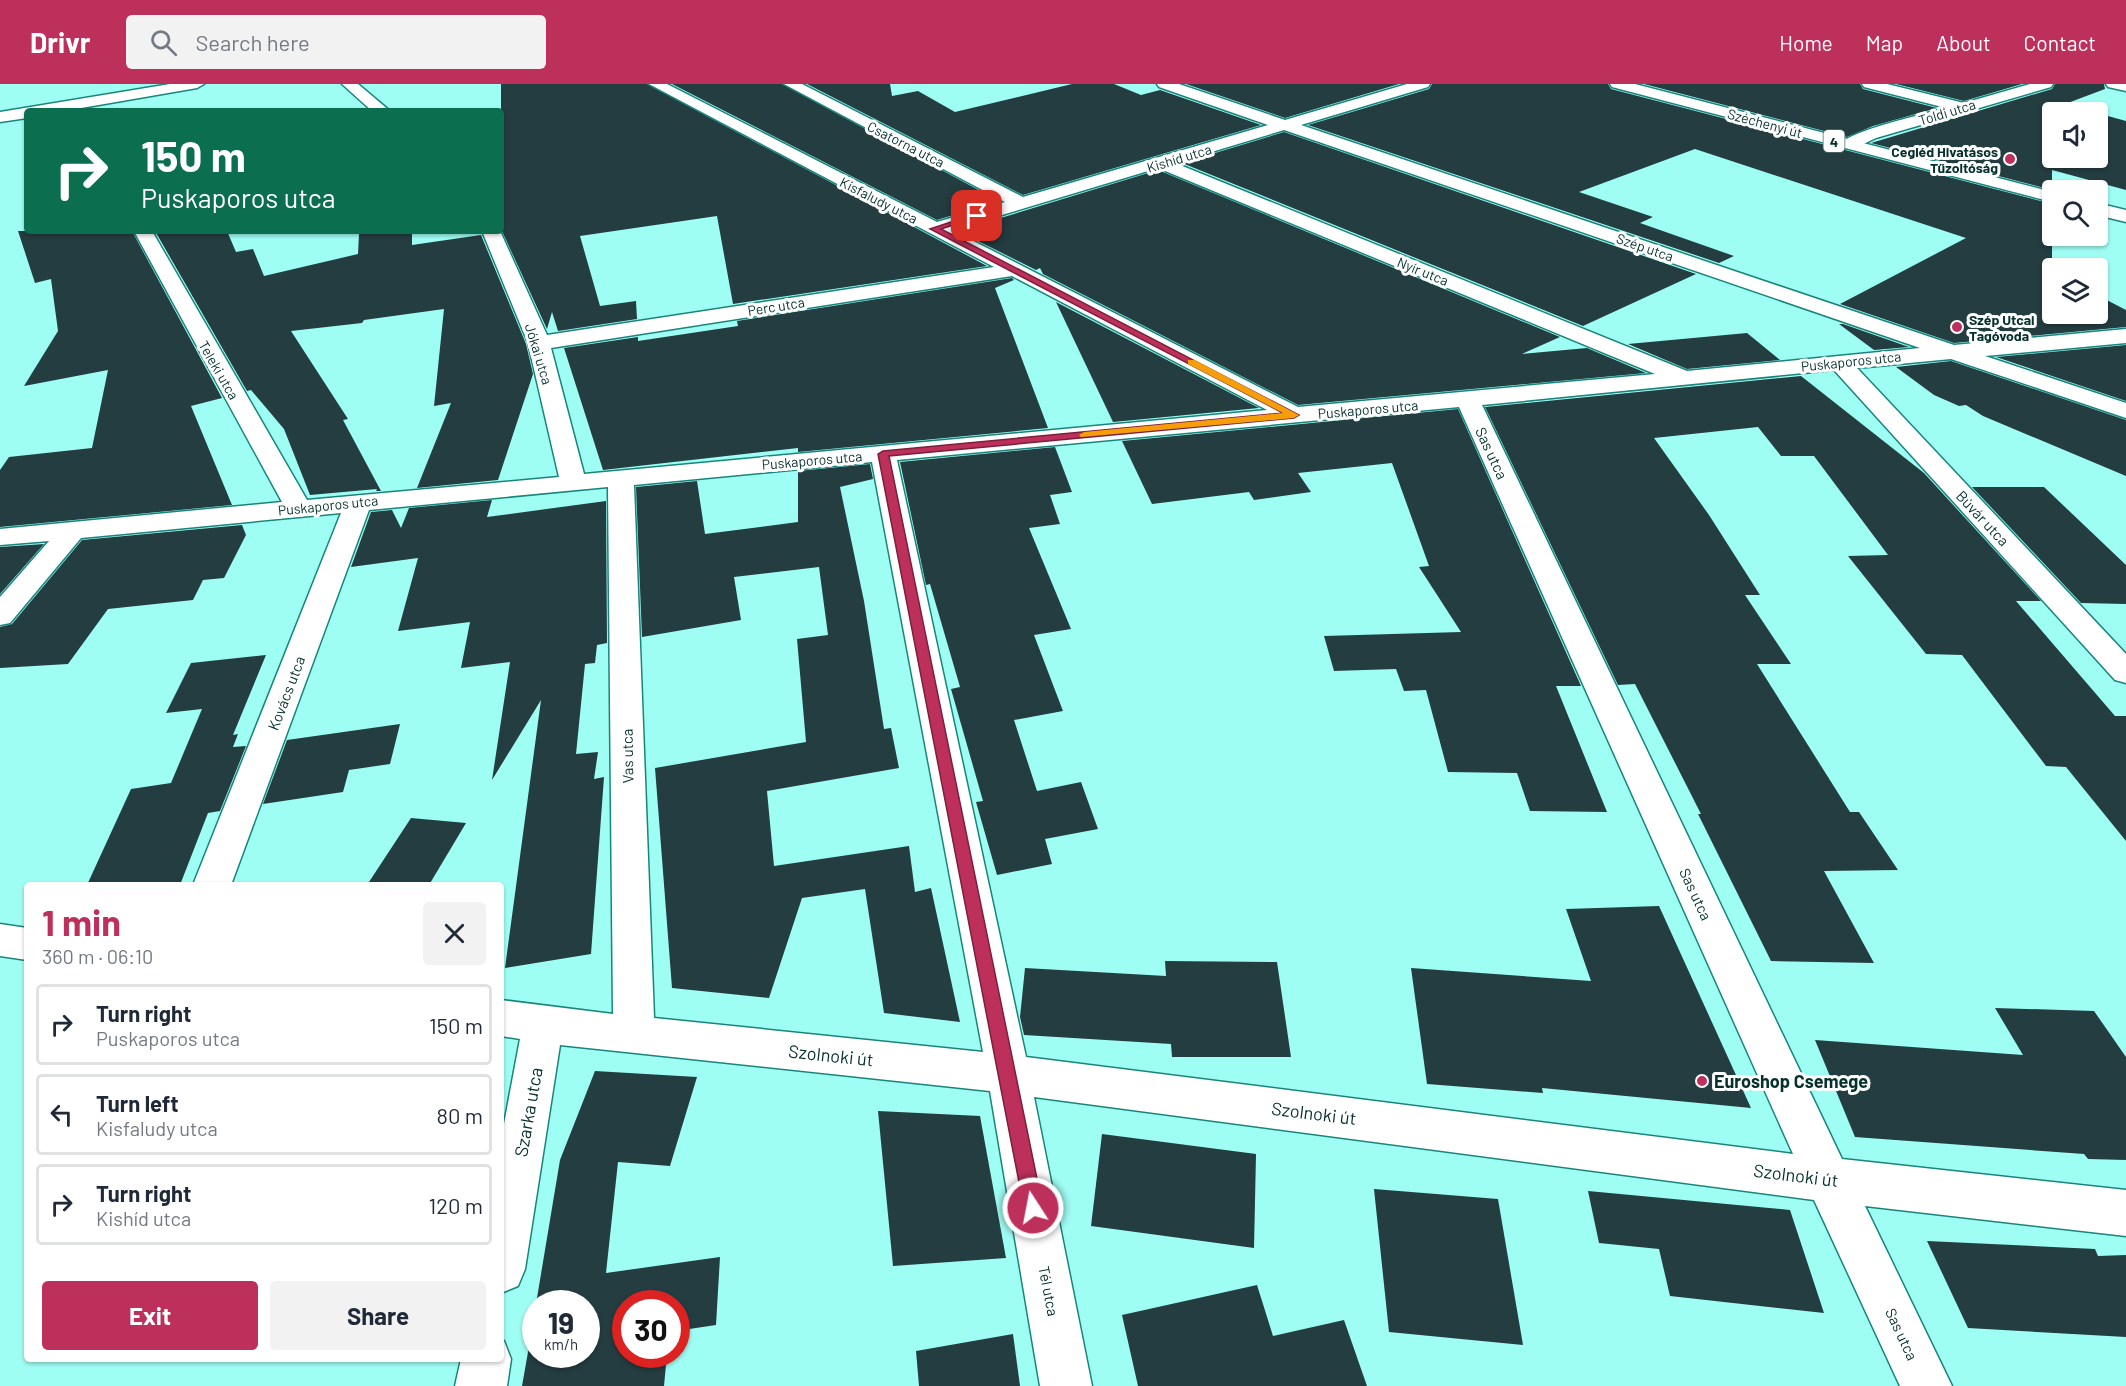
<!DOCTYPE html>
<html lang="en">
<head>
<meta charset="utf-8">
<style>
  body { margin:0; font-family:Barlow,sans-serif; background:#f2f2f3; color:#1f2937; height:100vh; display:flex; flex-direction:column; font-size:22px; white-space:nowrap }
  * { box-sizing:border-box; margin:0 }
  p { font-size:20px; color:#747a83 }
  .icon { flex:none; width:33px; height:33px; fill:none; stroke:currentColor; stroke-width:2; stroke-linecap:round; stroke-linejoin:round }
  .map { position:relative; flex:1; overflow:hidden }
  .side { position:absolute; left:24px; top:798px; width:480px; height:480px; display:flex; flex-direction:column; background:#fff; border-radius:6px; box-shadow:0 2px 4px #0004 }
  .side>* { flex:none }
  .guide { position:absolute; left:24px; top:24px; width:480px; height:126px; border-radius:6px; box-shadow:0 2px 4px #0004; background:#0b6e4f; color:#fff; overflow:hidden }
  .controls { position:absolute; left:2042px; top:18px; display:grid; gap:12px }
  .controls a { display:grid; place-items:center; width:66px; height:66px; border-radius:6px; background:#fff; box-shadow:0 2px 4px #0004; font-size:30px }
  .speed { position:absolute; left:522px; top:1206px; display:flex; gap:12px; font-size:30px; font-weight:700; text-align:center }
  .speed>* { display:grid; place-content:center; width:78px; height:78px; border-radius:50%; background:#fff; box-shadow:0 2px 4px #0004; line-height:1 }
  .speed small { font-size:15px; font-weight:400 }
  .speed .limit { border:9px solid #d22; background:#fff; color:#111 }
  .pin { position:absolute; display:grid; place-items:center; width:51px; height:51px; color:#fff; margin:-26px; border-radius:12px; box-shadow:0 3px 9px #0006 }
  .me { position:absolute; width:66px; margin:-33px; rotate:349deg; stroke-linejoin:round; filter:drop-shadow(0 0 4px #0008) }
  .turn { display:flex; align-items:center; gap:21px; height:126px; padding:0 18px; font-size:27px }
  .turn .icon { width:78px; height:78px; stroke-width:2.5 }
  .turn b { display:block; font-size:42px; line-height:51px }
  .round { display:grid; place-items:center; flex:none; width:63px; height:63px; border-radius:6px; background:#f2f2f3 }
  .summary { display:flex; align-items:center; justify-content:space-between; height:102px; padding:0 18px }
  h1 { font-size:36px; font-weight:700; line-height:45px; color:#be305c }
  .button { display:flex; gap:12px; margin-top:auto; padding:12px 18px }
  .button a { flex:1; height:69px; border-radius:6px; background:#be305c; color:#fff; font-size:24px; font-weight:700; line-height:69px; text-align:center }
  .button a+a { background:#f2f2f3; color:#1f2937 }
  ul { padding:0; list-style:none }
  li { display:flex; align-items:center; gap:18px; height:81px; margin:0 12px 9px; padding:0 6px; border:3px solid #e0e1e3; border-radius:6px }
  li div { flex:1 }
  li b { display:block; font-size:22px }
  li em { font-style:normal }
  header { display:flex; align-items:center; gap:36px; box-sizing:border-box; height:84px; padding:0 30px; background:#be305c; color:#fff }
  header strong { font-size:28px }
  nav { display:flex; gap:33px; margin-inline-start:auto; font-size:21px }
  .search { width:420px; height:54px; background:#f2f2f3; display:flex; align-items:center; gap:15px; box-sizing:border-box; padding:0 21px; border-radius:6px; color:#747a83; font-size:22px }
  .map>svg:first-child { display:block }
  .building { fill:#243d41 }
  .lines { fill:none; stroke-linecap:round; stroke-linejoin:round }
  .minor-casing { stroke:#18857d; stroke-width:3 }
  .major-casing { stroke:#18857d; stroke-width:3 }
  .minor { fill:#fff; fill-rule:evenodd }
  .major { fill:#fff; fill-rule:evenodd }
  .route { fill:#be305c; stroke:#7c1f3c; stroke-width:1.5 }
  .slow { fill:#f59e0b }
  .poi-dot { fill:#be305c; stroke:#fff; stroke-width:2 }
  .labels { text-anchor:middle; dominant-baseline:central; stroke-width:6; stroke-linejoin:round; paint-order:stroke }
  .far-street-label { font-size:14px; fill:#05302d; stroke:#fff }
  .shield { fill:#fff; stroke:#506e6c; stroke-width:1.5 }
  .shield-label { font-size:14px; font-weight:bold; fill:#05302d }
  .far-poi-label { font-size:14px; font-weight:bold; fill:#05302d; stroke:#fff; text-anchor:end }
  .street-label { font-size:15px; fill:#05302d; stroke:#fff }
  .near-street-label { font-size:18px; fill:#05302d; stroke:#fff }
  .near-poi-label { font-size:18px; font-weight:bold; fill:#05302d; stroke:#fff; text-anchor:start }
</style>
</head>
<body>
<header>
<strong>Drivr</strong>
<div class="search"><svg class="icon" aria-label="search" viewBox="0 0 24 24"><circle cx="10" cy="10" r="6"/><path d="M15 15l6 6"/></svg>Search here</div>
<nav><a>Home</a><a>Map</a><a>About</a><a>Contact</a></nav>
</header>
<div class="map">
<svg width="2126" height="1302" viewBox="0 0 2126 1302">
  <rect width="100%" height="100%" fill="#9ffef4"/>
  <g class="building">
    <polygon points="501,0 647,0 987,182 733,220 717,132 580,152 600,222 636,217 637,235 558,247 552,228 547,245 501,145"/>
    <polygon points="672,0 782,0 999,117 937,136"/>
    <polygon points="807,0 890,0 892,12 918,7 955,28 1072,0 1114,0 1141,11 1160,6 1261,41 1023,111"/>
    <polygon points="1186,0 1399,0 1285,34"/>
    <polygon points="1432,0 1608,0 1611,5 2052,120 2052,230 2097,230 2097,211 2126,226 2126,243 1954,259 1840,220 1966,154 1695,65 1579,108 1653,133 1640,139 1734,172 1719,179 1308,41 1429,5"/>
    <polygon points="1644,0 1860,0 1863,5 1937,24 1873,42 1847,53"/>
    <polygon points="1896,0 2022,0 1964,17"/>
    <polygon points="2055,0 2104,0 2105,5 2065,20 2096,28 2052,28 2052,74 2097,74 2097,29 2126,37 2126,106 2052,86 2052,106 1871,59 2052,5"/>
    <polygon points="1284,48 1696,190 1583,242 1182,79"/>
    <polygon points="1158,86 1560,253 1522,270 1587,264 1646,289 1298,321 1043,190 1040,184 1036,186 958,147"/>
    <polygon points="18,147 132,147 222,314 191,322 232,421 0,443 0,386 9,373 92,364 108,286 24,302 58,247 51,195 35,199"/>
    <polygon points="155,147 227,147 236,168 253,165 264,192 358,170 359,150 412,147 412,161 481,151 526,260 533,290 498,396 417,404 451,319 434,322 444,225 364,236 362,239 291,247 348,335 343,336 381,407 376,407 377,405 310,411 284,345 251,306 247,307"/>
    <polygon points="1012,194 1014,196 995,204 1048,344 798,368 798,364 603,386 564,264 638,253 638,257 738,242 737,237"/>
    <polygon points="1056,218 1259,324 1113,338"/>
    <polygon points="1839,240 1843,240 1909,263 1874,266"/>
    <polygon points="1747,249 1780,276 1687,285 1628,260"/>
    <polygon points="2126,261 2126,317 1996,273"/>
    <polygon points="1951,277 2126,336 2126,392 1983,332 1966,321 1959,322 1934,311 1896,283"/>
    <polygon points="1801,292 1924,389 2041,517 2016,517 2115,632 2126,632 2126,757 2066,683 2046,682 1962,571 1926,570 1848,472 1888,471 1814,372 1781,372 1758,343 1654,354 1709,431 1760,511 1745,511 1791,580 1757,580 1850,728 1859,728 1898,786 1824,787 1874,879 1771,877 1698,730 1701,730 1635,600 1618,601 1485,323"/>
    <polygon points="1458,325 1581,602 1556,602 1607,728 1530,727 1517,689 1448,688 1426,606 1404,607 1396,585 1334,587 1324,552 1461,548 1419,483 1429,482 1392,379 1298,389 1311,408 1254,416 1249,408 1152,420 1122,357"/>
    <polygon points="1055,363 1072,408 1050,411 1060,440 1029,444 1071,545 1034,551 1063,627 1014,636 1037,707 1081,698 1098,745 1045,755 1052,780 997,791 976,718 983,717 951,605 960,603 930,500 926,501 900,378"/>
    <polygon points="870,380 873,395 840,403 864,517 884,645 891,644 899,684 767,707 774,782 909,762 915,808 931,804 960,938 884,929 865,805 802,814 769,914 672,904 655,684 806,658 797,555 828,551 819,483 734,493 741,536 642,553 636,403 697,397 705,450 798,438 798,387"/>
    <polygon points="1972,403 2044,403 2126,481 2126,520 2081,519"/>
    <polygon points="492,416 487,433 606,417 607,559 597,561 595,579 585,580 576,670 598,668 594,695 604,693 591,870 505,884 541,616 492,696 510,578 461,584 470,538 398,547 418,474 351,483 371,428 392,426 401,444 409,424"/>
    <polygon points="242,441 246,451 224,494 203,496 193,516 108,525 68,580 0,584 0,543 12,540 82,456"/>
    <polygon points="44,460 0,510 0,463"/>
    <polygon points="266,571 233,651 238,650 233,663 246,662 220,727 208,729 180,801 87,801 131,705 171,699 202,625 166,629 191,579"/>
    <polygon points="400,640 390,680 349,686 343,708 263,720 287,656"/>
    <polygon points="411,734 466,739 429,801 367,801"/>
    <polygon points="1659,822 1751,1024 1542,1004 1543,1009 1427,1000 1411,884 1591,897 1566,825"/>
    <polygon points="1165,877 1277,878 1291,973 1172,973 1171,960 1024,951 1020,933 1025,884 1166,892"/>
    <polygon points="1995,924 2094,927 2126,973 2126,1076 2088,1075 2084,1070 1855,1053 1815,956 2023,971"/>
    <polygon points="595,987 697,993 670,1082 618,1078 606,1189 720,1173 716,1241 676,1247 676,1220 626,1220 626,1270 667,1270 664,1302 522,1302 536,1223 536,1270 586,1270 586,1220 536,1220 560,1076"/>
    <polygon points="878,1027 980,1032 1006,1174 893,1182"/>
    <polygon points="1102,1050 1256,1070 1254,1164 1091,1142"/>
    <polygon points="1374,1105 1498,1115 1523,1261 1389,1248"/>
    <polygon points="1588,1107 1790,1126 1824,1229 1670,1212 1659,1165 1599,1159"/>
    <polygon points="1927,1157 2095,1165 2098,1172 2126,1171 2126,1253 1968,1244"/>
    <polygon points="1257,1201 1273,1252 1344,1236 1367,1302 1138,1302 1122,1231"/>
    <polygon points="1013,1250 1020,1302 919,1302 916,1267"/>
  </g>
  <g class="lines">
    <defs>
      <g id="minor">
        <polygon points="170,0 204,0 197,4 64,27 27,27 27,34 0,38 0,28"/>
        <polygon points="342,0 358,0 390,27 372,27"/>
        <path d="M649,0H667L937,138L1005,118L784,0H802L1023,113L1268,41L1159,3L1157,0H1179L1285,36L1407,0H1430L1428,3L1301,41L1954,261L2126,245V259L1985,272L2126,319V334L1951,275L1857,284L2126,570V599L2115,596L1834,286L1482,321L1842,1075L2126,1106V1152L1865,1122L1952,1302H1900L1814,1116L1034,1013L1092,1302H1040L990,1007L560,961L525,1185L518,1202L501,1209V1056L520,955L501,952V916L613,930L608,403L369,426L231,801H193L341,429L81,454L10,539L0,541V513L49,457L0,461V445L282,418L134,147H152L307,416L559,393L528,259L482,147H500L547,251L994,183ZM1284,46L1920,264L1687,287L1175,79ZM1158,84L1655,290L1298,323L952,146ZM1012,192L1267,326L584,390L551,264ZM1459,323L1793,1070L1026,973L897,376ZM872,378L983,968L654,934L634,401Z"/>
        <path d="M1862,0H1887L1964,19L2030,0H2053L2051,3L1876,54L1855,64H1843L1841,60C1851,46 1926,30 1946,24L1864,3Z"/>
        <polygon points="2106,0 2126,0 2126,7 2108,3"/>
        <polygon points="0,840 27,844 27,876 0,872"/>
        <polygon points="501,1256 504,1257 511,1275 507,1302 455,1302 461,1275 501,1275"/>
      </g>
      <g id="major">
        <polygon points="1610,0 1635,0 2052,108 2052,118 1612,3"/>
        <polygon points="2097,119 2126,126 2126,138 2097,131"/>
      </g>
    </defs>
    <use href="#minor" class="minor-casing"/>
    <use href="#major" class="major-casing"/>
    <use href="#minor" class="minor"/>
    <use href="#major" class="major"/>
  </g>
  <polygon class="route" points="975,130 981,132 941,145 1299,331 1294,334 889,372 1043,1124 1040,1130 1033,1133 1026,1130 1024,1124 878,370 883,367 1283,329 930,145"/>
  <polygon class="slow" points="1188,276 1195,276 1299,331 1294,334 1081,353 1079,351 1084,348 1283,329 1188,280"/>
  <g class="poi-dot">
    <circle cx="2010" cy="75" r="6"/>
    <circle cx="1957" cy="243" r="6"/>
    <circle cx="1702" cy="997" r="6"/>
  </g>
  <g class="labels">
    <g class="far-street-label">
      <text transform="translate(1947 28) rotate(-17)">Toldi utca</text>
      <text transform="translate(1765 39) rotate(15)">Széchenyi út</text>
      <text transform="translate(906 60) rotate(27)">Csatorna utca</text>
      <text transform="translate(1179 74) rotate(-17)">Kishíd utca</text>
      <text transform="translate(879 116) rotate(27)">Kisfaludy utca</text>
      <text transform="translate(1645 163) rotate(19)">Szép utca</text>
      <text transform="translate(1423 187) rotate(22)">Nyír utca</text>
      <text transform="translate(776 222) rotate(-9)">Perc utca</text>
      <text transform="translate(539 270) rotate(73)">Jókai utca</text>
      <text transform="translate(1851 277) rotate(-6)">Puskaporos utca</text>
      <text transform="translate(219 286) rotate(60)">Teleki utca</text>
      <text transform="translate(1368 325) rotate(-5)">Puskaporos utca</text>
      <text transform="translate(812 376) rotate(-5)">Puskaporos utca</text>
      <text transform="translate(328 421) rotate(-6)">Puskaporos utca</text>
    </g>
    <rect class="shield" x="1823.5" y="46" width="21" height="22" rx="4.5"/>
    <g class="shield-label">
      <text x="1834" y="57">4</text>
    </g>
    <g class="far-poi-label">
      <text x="1998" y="67">Cegléd Hivatásos<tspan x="1998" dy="16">Tűzoltóság</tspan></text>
      <text x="1969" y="235" text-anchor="start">Szép Utcai<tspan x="1969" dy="16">Tagóvoda</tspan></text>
    </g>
    <g class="street-label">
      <text transform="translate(1492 369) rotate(65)">Sas utca</text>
      <text transform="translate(1983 434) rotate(47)">Búvár utca</text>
      <text transform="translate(286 609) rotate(-69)">Kovács utca</text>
      <text transform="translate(627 672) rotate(-91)">Vas utca</text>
      <text transform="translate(1696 810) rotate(65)">Sas utca</text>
      <text transform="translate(1049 1207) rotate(79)">Tél utca</text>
      <text transform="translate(1902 1250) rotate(65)">Sas utca</text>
    </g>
    <g class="near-street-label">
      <text transform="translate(831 971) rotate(6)">Szolnoki út</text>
      <text transform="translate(528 1028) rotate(-80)">Szarka utca</text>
      <text transform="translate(1314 1029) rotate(7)">Szolnoki út</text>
      <text transform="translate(1796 1091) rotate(7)">Szolnoki út</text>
    </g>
    <g class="near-poi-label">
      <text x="1714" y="997">Euroshop Csemege</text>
    </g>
  </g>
</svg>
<div class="controls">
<a><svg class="icon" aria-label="sound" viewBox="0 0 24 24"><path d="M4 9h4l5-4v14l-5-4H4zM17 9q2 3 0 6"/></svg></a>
<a><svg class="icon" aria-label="search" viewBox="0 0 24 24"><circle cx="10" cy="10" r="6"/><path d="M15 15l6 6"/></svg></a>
<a><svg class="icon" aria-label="layers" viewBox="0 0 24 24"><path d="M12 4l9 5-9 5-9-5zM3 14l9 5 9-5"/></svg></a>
</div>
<div class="speed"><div>19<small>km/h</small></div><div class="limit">30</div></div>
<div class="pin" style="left:977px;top:132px;background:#d93025"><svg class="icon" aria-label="arrive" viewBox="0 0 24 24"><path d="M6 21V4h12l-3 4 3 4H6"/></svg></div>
<svg class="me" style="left:1033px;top:1124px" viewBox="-20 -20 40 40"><circle r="17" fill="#be305c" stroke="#fff" stroke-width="3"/><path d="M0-11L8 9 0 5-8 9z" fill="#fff"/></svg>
<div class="guide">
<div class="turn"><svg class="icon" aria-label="right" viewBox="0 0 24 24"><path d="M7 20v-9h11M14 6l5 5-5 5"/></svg><div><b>150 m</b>Puskaporos utca</div></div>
</div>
<section class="side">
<div class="summary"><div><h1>1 min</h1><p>360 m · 06:10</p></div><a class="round"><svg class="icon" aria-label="close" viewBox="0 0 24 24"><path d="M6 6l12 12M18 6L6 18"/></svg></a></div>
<ul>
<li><svg class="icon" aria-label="right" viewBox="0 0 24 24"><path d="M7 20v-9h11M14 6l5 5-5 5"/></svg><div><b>Turn right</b><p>Puskaporos utca</p></div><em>150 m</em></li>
<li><svg class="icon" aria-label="left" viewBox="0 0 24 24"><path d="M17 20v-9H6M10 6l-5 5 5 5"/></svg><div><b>Turn left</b><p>Kisfaludy utca</p></div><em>80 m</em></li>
<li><svg class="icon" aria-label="right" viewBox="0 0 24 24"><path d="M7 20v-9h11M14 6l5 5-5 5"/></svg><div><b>Turn right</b><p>Kishíd utca</p></div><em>120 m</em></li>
</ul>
<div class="button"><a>Exit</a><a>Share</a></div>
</section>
</div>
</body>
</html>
